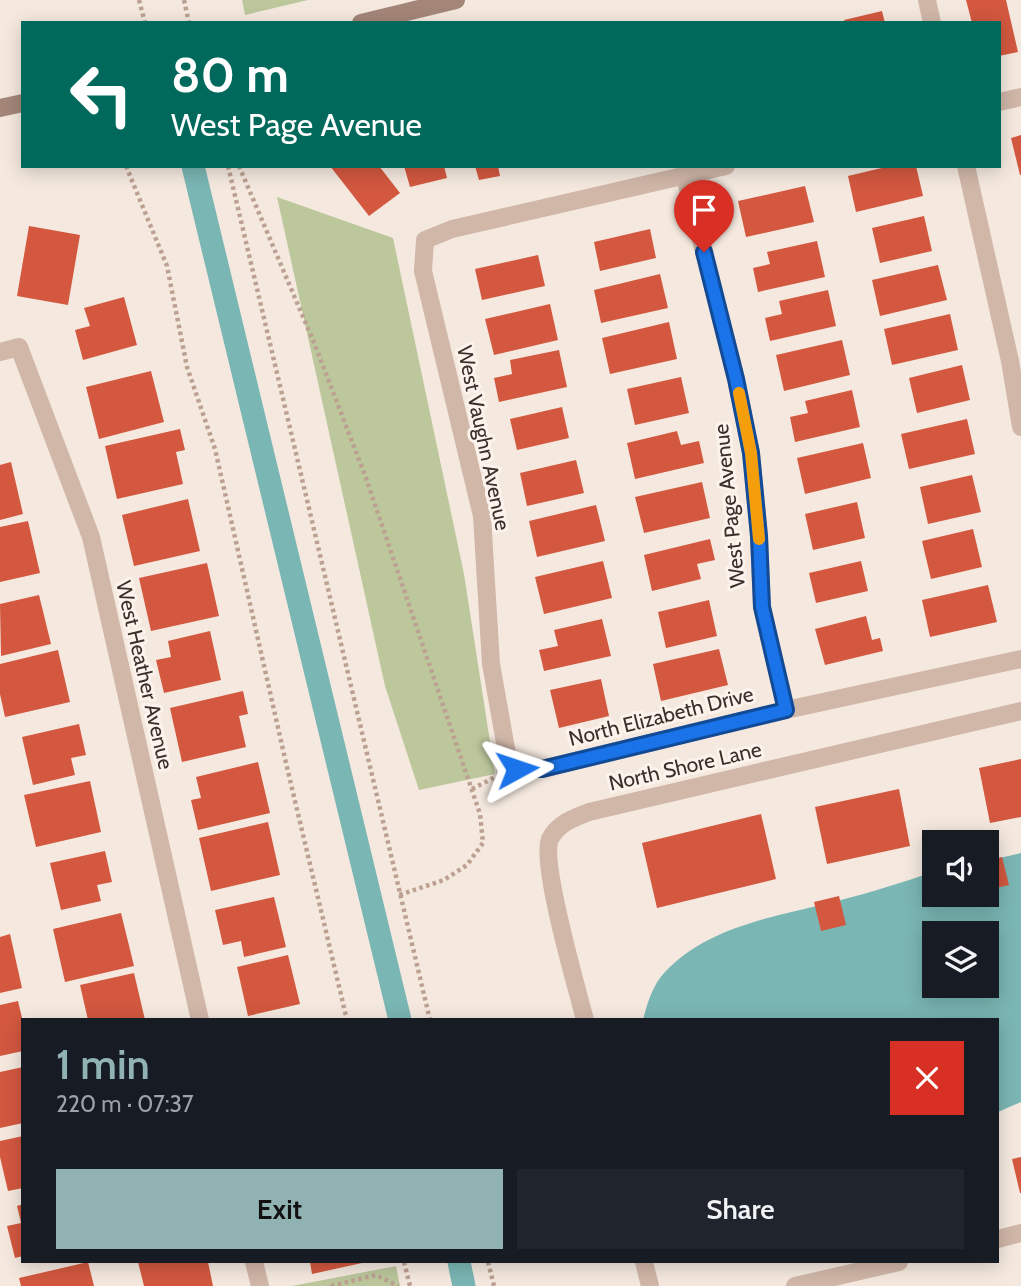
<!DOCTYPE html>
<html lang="en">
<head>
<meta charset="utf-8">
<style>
  body { margin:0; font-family:Cabin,sans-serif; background:#20242c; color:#f1f3f6; height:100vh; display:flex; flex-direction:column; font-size:26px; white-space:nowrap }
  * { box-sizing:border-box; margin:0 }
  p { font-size:23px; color:#9ea1a6 }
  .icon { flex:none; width:38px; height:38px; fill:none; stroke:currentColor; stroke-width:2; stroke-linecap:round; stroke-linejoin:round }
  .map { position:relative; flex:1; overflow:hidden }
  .side { position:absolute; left:21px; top:1018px; width:978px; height:245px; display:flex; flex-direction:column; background:#171b24; border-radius:0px; box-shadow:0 4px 18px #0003 }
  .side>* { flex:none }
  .guide { position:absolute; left:21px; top:21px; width:980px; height:147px; border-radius:0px; box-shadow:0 4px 18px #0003; background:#00695c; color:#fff; overflow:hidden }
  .tools { position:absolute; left:922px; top:830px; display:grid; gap:14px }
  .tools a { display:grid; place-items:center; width:77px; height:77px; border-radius:0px; background:#171b24; box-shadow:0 4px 18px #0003; font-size:35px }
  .pin { position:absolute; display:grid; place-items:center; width:60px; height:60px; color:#fff; margin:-72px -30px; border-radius:50% 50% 50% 0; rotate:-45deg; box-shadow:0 0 7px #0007 }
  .pin .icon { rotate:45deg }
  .me { position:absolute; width:77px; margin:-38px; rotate:85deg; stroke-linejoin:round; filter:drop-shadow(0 0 5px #0008) }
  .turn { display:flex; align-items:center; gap:24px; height:147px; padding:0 35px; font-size:32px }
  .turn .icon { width:91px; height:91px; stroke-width:2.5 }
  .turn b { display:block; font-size:49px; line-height:60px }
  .round { display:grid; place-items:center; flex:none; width:74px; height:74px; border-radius:0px; background:#20242c }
  .head { display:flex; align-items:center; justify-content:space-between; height:119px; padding:0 35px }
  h1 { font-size:42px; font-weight:600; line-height:52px; color:#90b2b3 }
  .cta { display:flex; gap:14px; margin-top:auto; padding:14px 35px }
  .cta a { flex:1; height:80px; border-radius:0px; background:#90b2b3; color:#111; font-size:28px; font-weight:600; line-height:80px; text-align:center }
  .cta a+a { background:#20242c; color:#f1f3f6 }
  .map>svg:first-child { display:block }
  .green { fill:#bcc79c }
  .water { fill:#7ab6b4; fill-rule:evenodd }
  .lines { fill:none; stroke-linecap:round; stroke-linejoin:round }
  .canal { stroke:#7ab6b4; stroke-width:23 }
  .building { fill:#d3583f }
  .path { stroke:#bca192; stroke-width:4.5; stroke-dasharray:3.5 3.5; stroke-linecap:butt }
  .street { stroke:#d0b7a8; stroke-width:18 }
  .secondary { stroke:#a48679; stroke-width:18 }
  .route-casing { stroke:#114b97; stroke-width:18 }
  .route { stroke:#1a73e8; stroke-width:12 }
  .slow { stroke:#f59e0b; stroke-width:12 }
  .labels { text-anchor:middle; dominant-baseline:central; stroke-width:6; stroke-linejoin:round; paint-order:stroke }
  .street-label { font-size:21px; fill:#3c2e29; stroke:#fcf3ec }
</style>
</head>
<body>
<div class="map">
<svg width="1021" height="1286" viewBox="0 0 1021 1286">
  <rect width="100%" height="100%" fill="#f5e9df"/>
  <g class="green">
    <polygon points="242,0 308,0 245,15"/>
    <polygon points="277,197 393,238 464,574 495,774 419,790 385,686"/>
    <polygon points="396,1266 400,1286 291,1286 297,1285"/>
  </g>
  <path class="water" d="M1021,853V1102L998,1112V1020H643C647,1004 653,984 665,972C708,926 778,916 837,901C870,893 902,882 934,872V894H987V861ZM934,933H987V985H934Z"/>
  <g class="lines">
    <g class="canal">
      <polyline points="193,166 400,1020"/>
      <polyline points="459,1262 464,1286"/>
    </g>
  </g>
  <g class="building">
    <polygon points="966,0 1006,0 1018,52 999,56 999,23 972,23"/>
    <polygon points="882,11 885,23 845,23 844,20"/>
    <polygon points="1021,135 1021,175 1020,175 1011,138"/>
    <polygon points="330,166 379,166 400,193 369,216"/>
    <polygon points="404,166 444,166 447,178 410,187"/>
    <polygon points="475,166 498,166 500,176 479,180"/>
    <polygon points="890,166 916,166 923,196 856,212 848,176"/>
    <polygon points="805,186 814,222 746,237 738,201"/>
    <polygon points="924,216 932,251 880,263 872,228"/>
    <polygon points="29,226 80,235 68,305 17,296"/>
    <polygon points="650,229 656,258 600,271 594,242"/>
    <polygon points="817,241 825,277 758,292 753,268 770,264 767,252"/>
    <polygon points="538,255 545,286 482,300 475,269"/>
    <polygon points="938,265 947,300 880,316 872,280"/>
    <polygon points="660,274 668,308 601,323 594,290"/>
    <polygon points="828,290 836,326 770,341 765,318 782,314 779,301"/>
    <polygon points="124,297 137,345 83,360 75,330 90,326 84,308"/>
    <polygon points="550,304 558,340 494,355 485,319"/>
    <polygon points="950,314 958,350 892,365 884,329"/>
    <polygon points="669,322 677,359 610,374 602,338"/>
    <polygon points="842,340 850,375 784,391 776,355"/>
    <polygon points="559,350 567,387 499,402 494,378 512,374 510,360"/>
    <polygon points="962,365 970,400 917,413 909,378"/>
    <polygon points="151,371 164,422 99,439 86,387"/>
    <polygon points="681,377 689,413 635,425 627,389"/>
    <polygon points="852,390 860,427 795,442 790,417 808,413 805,401"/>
    <polygon points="562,407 569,438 517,450 510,419"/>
    <polygon points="967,419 975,454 909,469 901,434"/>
    <polygon points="180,429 185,450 176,452 183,484 117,499 105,446"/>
    <polygon points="677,431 681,445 699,441 704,463 635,479 627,443"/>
    <polygon points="863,443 871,478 805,494 797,458"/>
    <polygon points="576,460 584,493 527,506 520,473"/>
    <polygon points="11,462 23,514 0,520 0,465"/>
    <polygon points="972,475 981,512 928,524 920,487"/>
    <polygon points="702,482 710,518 644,533 635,497"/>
    <polygon points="188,499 200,551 134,566 122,515"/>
    <polygon points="857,502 865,538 813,550 805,514"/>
    <polygon points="596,505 605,541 537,557 529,521"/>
    <polygon points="28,521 40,573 0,582 0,527"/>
    <polygon points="973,529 982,567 931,579 922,541"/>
    <polygon points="710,539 715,560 697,564 701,579 652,591 644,555"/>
    <polygon points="603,561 612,598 544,614 535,577"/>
    <polygon points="861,561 868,591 816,603 809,573"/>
    <polygon points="207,563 219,616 151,631 139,578"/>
    <polygon points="988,585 997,622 930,637 922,600"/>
    <polygon points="39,595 51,644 1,656 0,604"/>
    <polygon points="709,600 717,636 666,648 658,612"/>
    <polygon points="866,616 872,640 880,638 883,651 825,665 815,629"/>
    <polygon points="602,619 611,656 544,671 539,650 558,646 554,630"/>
    <polygon points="210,631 221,680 164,693 156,660 171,657 168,641"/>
    <polygon points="719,649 728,685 661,701 653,664"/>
    <polygon points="58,650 70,702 5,717 0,694 0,664"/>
    <polygon points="601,679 609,716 559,728 550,690"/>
    <polygon points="243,691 248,714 239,716 246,747 182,762 170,708"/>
    <polygon points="79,724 86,755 71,758 75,775 33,785 22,737"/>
    <polygon points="1021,759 1021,817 990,823 979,768"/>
    <polygon points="258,762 270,813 198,830 191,800 201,798 196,777"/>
    <polygon points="90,781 101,832 36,847 24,795"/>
    <polygon points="899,789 910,846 827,864 815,807"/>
    <polygon points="761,814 776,879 657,908 642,843"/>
    <polygon points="268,822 280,875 211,891 199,838"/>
    <polygon points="105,851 112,882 97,885 101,901 61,910 50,863"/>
    <polygon points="1002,857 1009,885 987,890 987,861"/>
    <polygon points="839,896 846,925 821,931 814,902"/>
    <polygon points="274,897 286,947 244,957 241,941 223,945 215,910"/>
    <polygon points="121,913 134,966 65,982 53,929"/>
    <polygon points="10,934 22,988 0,993 0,937"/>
    <polygon points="288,955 300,1004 248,1016 237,967"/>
    <polygon points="134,973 145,1020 88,1020 80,985"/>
    <polygon points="18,1001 23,1022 23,1051 0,1056 0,1005"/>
    <polygon points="23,1067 23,1123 0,1128 0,1072"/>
    <polygon points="23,1136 23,1188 8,1191 0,1157 0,1141"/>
    <polygon points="1021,1157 1021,1193 1020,1193 1012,1159"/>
    <polygon points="23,1204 23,1256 15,1258 7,1226 21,1223 17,1206"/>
    <polygon points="88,1262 94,1286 21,1286 19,1278"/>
    <polygon points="138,1262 208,1262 213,1286 144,1286"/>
    <polygon points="310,1262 362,1262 362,1263 312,1274"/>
  </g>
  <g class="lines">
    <g class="path">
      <polyline points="139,0 145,23"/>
      <polyline points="184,0 189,23"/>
      <polyline points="126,166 167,266 187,367 215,449 286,763 347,1020"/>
      <polyline points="228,166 430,1020"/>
      <polyline points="239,166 315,345 366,478 480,814 483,843 467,865 444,880 399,895"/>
      <polyline points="472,789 499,775"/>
      <polyline points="404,1262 410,1286"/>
      <polyline points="488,1262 494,1286"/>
      <polyline points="331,1286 376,1275 398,1286"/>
    </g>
    <g class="street">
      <polyline points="927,0 932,23"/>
      <polyline points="999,102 1021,97"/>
      <polyline points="726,166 452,229 425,240 423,271 482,516 491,664 507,754 517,769 542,769 786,710 1021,659"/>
      <polyline points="966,166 1010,361 1021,427"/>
      <polyline points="685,176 736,379 751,453 759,536 762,607 786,710"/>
      <polyline points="0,352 19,347 91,537 200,1020"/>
      <path d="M585,1020C577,988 540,863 550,839C558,823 574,818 589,812L1021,711"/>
      <polyline points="998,1239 1021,1233"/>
      <polyline points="254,1262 260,1286"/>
      <polyline points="644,1262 650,1286"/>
      <polyline points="795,1286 899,1262"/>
    </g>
    <g class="secondary">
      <polyline points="361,23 456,0"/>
      <polyline points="0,108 23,103"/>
    </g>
  </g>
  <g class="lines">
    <defs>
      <polyline id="route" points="517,769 542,769 786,710 762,607 759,536 751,453 736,379 704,252"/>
    </defs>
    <use href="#route" class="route-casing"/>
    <use href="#route" class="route"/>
    <polyline class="slow" points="739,393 751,453 759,539"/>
  </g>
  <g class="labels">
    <g class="street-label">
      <text transform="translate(484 438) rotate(78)">West Vaughn Avenue</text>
      <text transform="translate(729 506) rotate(-96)">West Page Avenue</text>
      <text transform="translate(145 675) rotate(77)">West Heather Avenue</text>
      <text transform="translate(661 716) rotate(-14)">North Elizabeth Drive</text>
      <text transform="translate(685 766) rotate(-13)">North Shore Lane</text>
    </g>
  </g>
</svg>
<div class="tools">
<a><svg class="icon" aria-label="sound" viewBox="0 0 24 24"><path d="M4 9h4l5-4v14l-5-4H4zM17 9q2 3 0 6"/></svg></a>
<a><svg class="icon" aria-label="layers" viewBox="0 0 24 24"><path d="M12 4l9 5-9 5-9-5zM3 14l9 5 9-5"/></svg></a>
</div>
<div class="pin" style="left:704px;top:252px;background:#d93025"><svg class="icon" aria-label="arrive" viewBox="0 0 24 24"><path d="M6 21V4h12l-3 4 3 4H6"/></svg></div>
<svg class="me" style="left:517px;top:769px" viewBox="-20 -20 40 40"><path d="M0-17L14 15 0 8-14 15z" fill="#1a73e8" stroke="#fff" stroke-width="4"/></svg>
<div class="guide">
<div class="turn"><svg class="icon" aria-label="left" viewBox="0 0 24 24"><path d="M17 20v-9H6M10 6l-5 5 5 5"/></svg><div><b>80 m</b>West Page Avenue</div></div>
</div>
<section class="side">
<div class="head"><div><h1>1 min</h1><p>220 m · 07:37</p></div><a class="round" style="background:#d93025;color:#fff"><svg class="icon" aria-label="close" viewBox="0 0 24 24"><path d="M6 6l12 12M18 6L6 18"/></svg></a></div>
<div class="cta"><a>Exit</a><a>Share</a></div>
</section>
</div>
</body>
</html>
